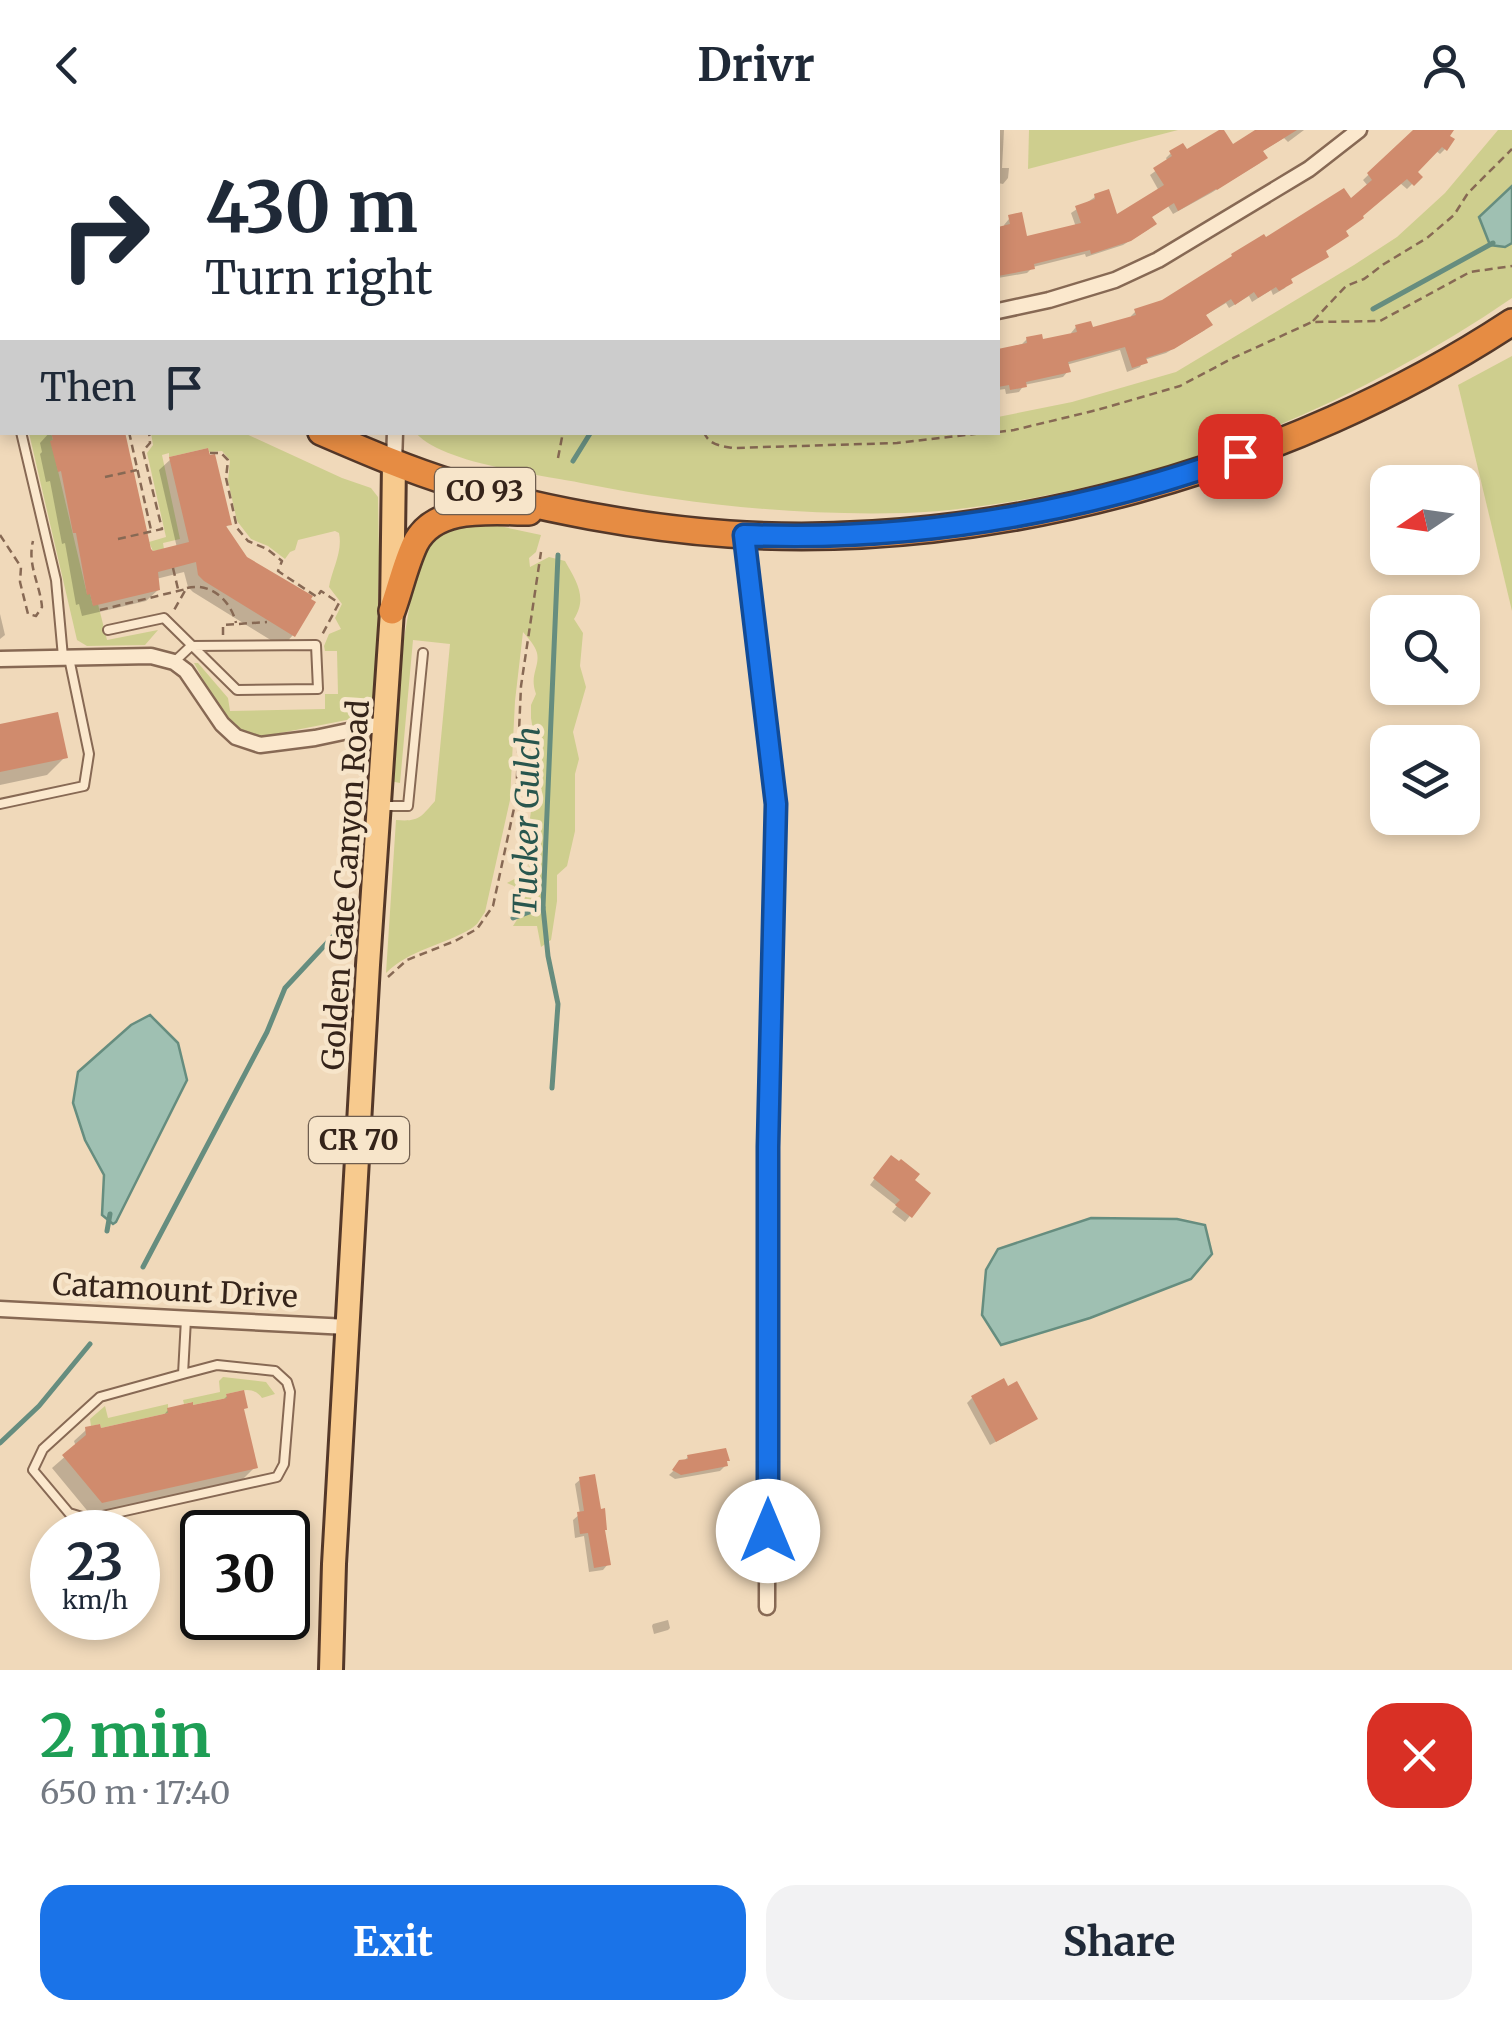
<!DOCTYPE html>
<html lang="en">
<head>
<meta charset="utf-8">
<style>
  body { margin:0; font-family:Merriweather,serif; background:#f2f2f3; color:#1f2937; height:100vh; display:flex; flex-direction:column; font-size:38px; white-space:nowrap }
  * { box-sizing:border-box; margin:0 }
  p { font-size:32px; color:#747a83 }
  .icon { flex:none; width:55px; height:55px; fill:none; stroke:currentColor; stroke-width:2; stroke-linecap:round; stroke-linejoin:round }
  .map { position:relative; height:1540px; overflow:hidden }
  .side { display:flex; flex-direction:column; background:#fff; flex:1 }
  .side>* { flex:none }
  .guide { position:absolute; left:0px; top:0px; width:1000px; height:305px; box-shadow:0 5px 15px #0003; background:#fff; color:#1f2937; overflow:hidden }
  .needle { width:65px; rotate:257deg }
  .fabs { position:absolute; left:1370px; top:335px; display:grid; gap:20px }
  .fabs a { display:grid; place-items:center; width:110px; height:110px; border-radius:20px; background:#fff; box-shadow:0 5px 15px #0003; font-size:50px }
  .speed { position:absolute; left:30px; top:1380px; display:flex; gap:20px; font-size:50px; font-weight:700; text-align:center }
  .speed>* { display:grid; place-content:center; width:130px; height:130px; border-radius:50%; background:#fff; box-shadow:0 5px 15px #0003; line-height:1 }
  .speed small { font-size:25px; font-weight:400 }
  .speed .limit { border:5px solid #111; border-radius:15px; background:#fff; color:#111 }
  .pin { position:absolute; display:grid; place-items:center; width:85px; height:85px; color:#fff; margin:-42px; border-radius:20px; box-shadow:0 5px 15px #0006 }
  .me { position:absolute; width:110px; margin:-55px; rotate:0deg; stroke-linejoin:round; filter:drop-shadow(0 0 8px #0008) }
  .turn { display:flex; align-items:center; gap:35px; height:210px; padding:0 40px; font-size:45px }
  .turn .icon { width:130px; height:130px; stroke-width:2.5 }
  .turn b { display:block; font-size:70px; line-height:85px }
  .then { display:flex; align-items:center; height:95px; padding:0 40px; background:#0003; gap:20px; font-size:38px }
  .round { display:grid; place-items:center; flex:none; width:105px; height:105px; border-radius:30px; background:#f2f2f3 }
  .summary { display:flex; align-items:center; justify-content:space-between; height:170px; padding:0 40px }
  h1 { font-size:60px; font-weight:700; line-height:75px; color:#1e9e55 }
  .button { display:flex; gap:20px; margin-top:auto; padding:20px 40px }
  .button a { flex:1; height:115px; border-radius:30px; background:#1a73e8; color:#fff; font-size:40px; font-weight:700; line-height:115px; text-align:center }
  .button a+a { background:#f2f2f3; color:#1f2937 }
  header { display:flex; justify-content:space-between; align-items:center; height:130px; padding:0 40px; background:#fff; font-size:45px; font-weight:700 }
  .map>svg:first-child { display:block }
  .green { fill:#cece8e }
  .water { fill:#9fc0b2; stroke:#668d7f; stroke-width:2.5 }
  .shadow { fill:#0003 }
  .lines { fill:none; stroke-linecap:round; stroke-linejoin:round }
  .stream { stroke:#668d7f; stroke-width:5 }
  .building { fill:#d08b6d }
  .lane-casing { stroke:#876954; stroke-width:12 }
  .street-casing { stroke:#876954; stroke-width:19 }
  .primary-casing { stroke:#543829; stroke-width:28 }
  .highway-casing { stroke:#543829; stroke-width:30 }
  .path { stroke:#876954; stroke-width:2.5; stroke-dasharray:8 5; stroke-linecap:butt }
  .lane { stroke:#fbe8cd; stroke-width:8 }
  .street { stroke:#fbe8cd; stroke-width:14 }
  .primary { stroke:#f7ca8e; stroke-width:22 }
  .highway { stroke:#e68c43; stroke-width:25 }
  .route-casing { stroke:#114b97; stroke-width:25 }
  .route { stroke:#1a73e8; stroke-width:18 }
  .labels { text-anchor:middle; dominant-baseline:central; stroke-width:9; stroke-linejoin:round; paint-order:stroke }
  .shield { fill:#f7e5ca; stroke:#6f5e4f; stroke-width:2.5 }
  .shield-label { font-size:28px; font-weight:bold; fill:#35241a }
  .street-label { font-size:30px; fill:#35241a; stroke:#f7e5ca }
  .water-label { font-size:32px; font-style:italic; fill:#28564e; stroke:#f7e5ca }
</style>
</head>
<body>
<header><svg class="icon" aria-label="back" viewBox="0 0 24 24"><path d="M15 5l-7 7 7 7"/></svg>Drivr<svg class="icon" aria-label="person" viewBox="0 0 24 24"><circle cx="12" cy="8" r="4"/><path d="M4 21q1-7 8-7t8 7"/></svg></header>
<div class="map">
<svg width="1512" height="1540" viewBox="0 0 1512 1540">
  <rect width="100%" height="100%" fill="#f0d9ba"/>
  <g class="green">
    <polygon points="1029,0 1178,0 1028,39"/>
    <path d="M1498,0H1512V168C1401,244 1279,302 1151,342C1127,349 1102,353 1077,359C1021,371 963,381 905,383C797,386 686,374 581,353C541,345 441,333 416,303L998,302V287L1072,272L1176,242L1354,135L1397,107L1445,63Z"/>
    <polygon points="1512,226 1512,481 1458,255"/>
    <polygon points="29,303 51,303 53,310 51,311 87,464 90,464 93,475 98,474 107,510 158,500 145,515 87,516 77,510"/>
    <path d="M151,303H244L342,348L371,358L378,367L379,427L376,572H369L362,587L260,607L245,602L226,591L194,533H198L228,568L230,581L325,579V564H338L337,521H325L324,516L329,504L341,499L335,488L342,474L329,457C332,439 343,422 339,403L335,401L298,410L295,420L290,422L285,429L268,416L251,409L237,391L228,351L230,330L222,321L209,322L208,318L169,327V323L162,325L180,409L163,413L164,419L153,421L149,412L166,407L147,323L153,315Z"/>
    <path d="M476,391L541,405L536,422L529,428L530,437L549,427L565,431C576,451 588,467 574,489L583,503L580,536L586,557L573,602L579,629L575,644V701L567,736L557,745V771L551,810L541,817L537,796H513L525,777L526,771L514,756L507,753L529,741L528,724L515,723L519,716L527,708L536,648V619L531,588V575L536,564C529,545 540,537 537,523C535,515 528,508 523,502L515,571L510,670L485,782L477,794L472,798C443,816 410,819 386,843L396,690C419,692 421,687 435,671L450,514L413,510L400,653L390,651L397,548L414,451L423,418L441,400Z"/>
    <path d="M223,1247L266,1252L275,1264L262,1268C252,1255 241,1261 226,1264L227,1268L193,1275L192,1272L184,1274L183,1270L220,1262L219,1251Z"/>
    <polygon points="168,1274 168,1283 101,1298 100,1294 91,1296 90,1289 105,1276 108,1288"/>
  </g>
  <g class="water">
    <polygon points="1512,56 1512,113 1505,117 1490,115 1479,87"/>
    <polygon points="150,885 178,913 187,950 116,1092 113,1094 102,1085 104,1045 85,1010 73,973 78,942 131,895"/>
    <polygon points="1091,1088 1177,1089 1205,1095 1212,1124 1191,1149 1090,1188 1001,1215 982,1185 986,1140 998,1119"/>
  </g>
  <g class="shadow">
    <polygon points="0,0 4,0 5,2 2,2 2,24 0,24"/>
    <polygon points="33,0 60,0 61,1 33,2"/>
    <polygon points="213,0 237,0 237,2 211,2"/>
    <polygon points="265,0 314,0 319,2 264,2"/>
    <polygon points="366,0 403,0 405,2 363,2"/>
    <polygon points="429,0 461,0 458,2 428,2"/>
    <rect x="589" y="0" width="53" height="2"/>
    <rect x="832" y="0" width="57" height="2"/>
    <polygon points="952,0 1004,0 1002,38 1009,38 1008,48 1003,54 998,53 998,60 998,2 952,2"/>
    <polygon points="1260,0 1304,0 1288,12 1284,8 1261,22 1260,33 1211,63 1173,84 1168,76 1150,88 1149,99 1123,115 1086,127 1085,124 1033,137 1027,143 998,148 998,99 1005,98 1004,95 1009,89 1025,109 1076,97 1071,83 1095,67 1116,88 1159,61 1150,45 1168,32 1166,28 1171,23 1232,17"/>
    <polygon points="1415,0 1451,0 1445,19 1440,24 1436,21 1415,42 1419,47 1407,59 1400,53 1343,101 1323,122 1289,150 1285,158 1273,165 1271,160 1252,172 1249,166 1229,178 1226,173 1204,186 1205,200 1166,223 1144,230 1140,237 1127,242 1120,220 1066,235 1068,241 1063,247 1024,255 1019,262 1006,264 1005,259 998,260 998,218 998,221 1022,214 1027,209 1041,212 1072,206 1071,203 1076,197 1091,201 1131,189 1131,186 1136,181 1163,172 1265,111 1350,71 1368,56 1363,50"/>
    <polygon points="50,302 123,302 149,421 153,424 177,418 159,340 171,329 229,394 224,399 293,505 282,517 193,462 188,457 184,442 156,449 158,460 146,471 82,486 79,474 76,475 65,413 62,414 50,351 46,352 40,324 42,322 40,313"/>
    <polygon points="0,484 5,505 0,509"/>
    <polygon points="0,596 65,627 47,645 0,655"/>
    <polygon points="886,1033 928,1063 905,1092 892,1082 897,1076 870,1055"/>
    <polygon points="227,1266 242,1281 255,1337 243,1349 90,1384 52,1338 76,1317 74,1311 86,1300 99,1301 162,1287 168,1280 191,1278 222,1271"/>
    <polygon points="972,1268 1029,1293 990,1315 967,1273"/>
    <polygon points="688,1327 725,1332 726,1335 720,1341 675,1349 669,1345"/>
    <polygon points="581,1349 608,1434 603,1440 589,1442 584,1406 575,1408 573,1390 580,1384 575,1354"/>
    <polygon points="668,1490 670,1498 668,1500 654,1504 652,1496 653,1494"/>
  </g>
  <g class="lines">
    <g class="stream">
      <polyline points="745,2 746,0"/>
      <polyline points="1373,179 1493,113"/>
      <polyline points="573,331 591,302"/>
      <polyline points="513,788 543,777"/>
      <polyline points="552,958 558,874 548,826 543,777 558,425"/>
      <polyline points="107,1101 110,1084"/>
      <polyline points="143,1137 267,902 285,858 352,786"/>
      <polyline points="0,1313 39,1276 90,1214"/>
    </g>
  </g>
  <g class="building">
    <polygon points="1219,0 1224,0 1233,14 1255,0 1297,0 1263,21 1268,28 1217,60 1216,59 1178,81 1174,73 1152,87 1157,94 1131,111 1091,124 1090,120 1034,134 1035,139 998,146 998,97 1010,94 1008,85 1022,82 1027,106 1081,93 1075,76 1095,69 1094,64 1109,59 1117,84 1164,55 1153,38 1172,26 1169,21 1183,13 1187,19"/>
    <polygon points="1413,0 1454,0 1450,6 1455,9 1447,21 1442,17 1418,42 1423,47 1414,56 1407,49 1363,86 1364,88 1346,101 1349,106 1326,121 1329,127 1291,149 1293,153 1279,161 1276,157 1258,168 1254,162 1235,175 1231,169 1206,185 1213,195 1174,219 1146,228 1148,233 1132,238 1125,217 1068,232 1071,242 1026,252 1027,257 1010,260 1009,255 998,257 998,219 1027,213 1026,207 1042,204 1043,209 1077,202 1075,195 1091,191 1093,197 1136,185 1134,179 1162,170 1232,126 1231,124 1264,104 1266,107 1344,58 1351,68 1372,50 1367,43"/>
    <polygon points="51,302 125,302 151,419 153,421 189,412 169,327 208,318 210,325 215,324 232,395 226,396 247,427 313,466 311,469 316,472 295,507 204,451 198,445 196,432 158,442 160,460 93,476 90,464 87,465 76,403 73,403 61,341 58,342 50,311 53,310"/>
    <polygon points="58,582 68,628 0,642 0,594"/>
    <polygon points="891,1025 899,1031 901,1029 920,1044 915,1050 931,1063 912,1088 895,1075 900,1070 873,1048"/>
    <polygon points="1004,1248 1008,1256 1017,1251 1038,1289 996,1312 971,1266"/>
    <polygon points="244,1260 248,1278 244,1279 258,1338 102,1373 62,1325 86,1305 85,1297 100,1294 101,1298 168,1283 167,1278 193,1272 193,1275 227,1268 226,1264"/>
    <polygon points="726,1318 730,1331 727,1331 728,1336 681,1345 672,1340 679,1330 688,1329 687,1325"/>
    <polygon points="595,1344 601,1379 605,1378 607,1400 605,1400 611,1435 594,1438 588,1403 580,1404 577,1382 584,1381 579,1347"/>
  </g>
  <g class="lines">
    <defs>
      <g id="lane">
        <polyline points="0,239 2,242"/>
        <polyline points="0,287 2,286"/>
        <polyline points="21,302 56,450 63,527"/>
        <polyline points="108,500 164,488 237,560 318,559 316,515 191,516 174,532"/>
        <polyline points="0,674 84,656 89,624 69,528"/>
        <polyline points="380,676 408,676 423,523"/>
        <polyline points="183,1244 217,1235 275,1241 287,1252 290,1262 284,1334 277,1347 89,1389 69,1383 33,1340 43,1319 100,1267 183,1244 186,1189"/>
      </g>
      <g id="street">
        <polyline points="524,2 535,0"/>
        <polyline points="924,2 924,0"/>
        <polyline points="998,181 1049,170 1115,150 1158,130 1309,39 1359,0"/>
        <polyline points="394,333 395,302"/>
        <polyline points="744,405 776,674 768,1017 767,1477"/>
        <polyline points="0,529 151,526 174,532 186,541 222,594 236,607 260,615 315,608 386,593"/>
        <polyline points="0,1179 348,1197"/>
      </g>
      <polyline id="primary" points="331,1540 334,1434 368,835 392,481 394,333"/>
      <g id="highway">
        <polyline points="0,160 2,161"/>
        <path d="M321,302C365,321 409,340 455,354C538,379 642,398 729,404C995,422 1290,338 1512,192"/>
        <path d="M392,481C400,459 405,435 415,414C435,374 491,382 529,382"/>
      </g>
    </defs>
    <use href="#lane" class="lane-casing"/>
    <use href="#street" class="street-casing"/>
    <use href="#primary" class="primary-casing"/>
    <use href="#highway" class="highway-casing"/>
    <g class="path">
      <polyline points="813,0 813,2"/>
      <polyline points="0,102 2,102"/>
      <polyline points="1313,191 1346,156 1364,149 1384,134 1427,108 1454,85 1468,63 1512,19"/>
      <polyline points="129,302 151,400"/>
      <path d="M704,302C708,315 722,316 733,318L897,313L992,302"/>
      <polyline points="998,302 1014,300 1097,280 1180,256 1233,228 1312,192 1380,191 1470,142 1512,136"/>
      <polyline points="210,323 221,323 228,330 226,348 237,398 248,411 267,419 282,431 278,441 317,467 321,461 339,473 322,505"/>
      <polyline points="558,328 563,302"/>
      <polyline points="105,347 137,340"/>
      <path d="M0,405L21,437L20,452L28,484L36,486L42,477C40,454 27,435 33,411"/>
      <polyline points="118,409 162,399 143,321 150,313 149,302"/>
      <polyline points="173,438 178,459"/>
      <path d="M187,458C211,452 231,471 236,493"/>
      <polyline points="100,480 186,459 173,482"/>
      <polyline points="223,505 223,495 267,492"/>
      <polyline points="388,847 407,830 455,811 477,799 493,776 516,669 521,556 541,422"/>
    </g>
    <use href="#lane" class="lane"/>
    <use href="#street" class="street"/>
    <use href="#primary" class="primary"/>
    <use href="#highway" class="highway"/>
  </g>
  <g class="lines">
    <defs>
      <path id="route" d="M768,1401V1017L776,674L744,405C913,412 1081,383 1240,326"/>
    </defs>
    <use href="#route" class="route-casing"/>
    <use href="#route" class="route"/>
  </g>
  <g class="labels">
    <g class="shield">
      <rect x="435" y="338" width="100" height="46" rx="8"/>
      <rect x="309" y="987" width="100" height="46" rx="8"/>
    </g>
    <g class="shield-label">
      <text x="485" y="361">CO 93</text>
      <text x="359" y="1010">CR 70</text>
    </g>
    <g class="street-label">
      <text transform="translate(345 755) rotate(-86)">Golden Gate Canyon Road</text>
      <text transform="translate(175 1160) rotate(3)">Catamount Drive</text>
    </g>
    <g class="water-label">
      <text transform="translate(527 691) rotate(-89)">Tucker Gulch</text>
    </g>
  </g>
</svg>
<div class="fabs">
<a><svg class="needle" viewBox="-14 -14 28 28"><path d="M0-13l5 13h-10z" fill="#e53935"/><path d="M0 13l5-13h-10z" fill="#747a83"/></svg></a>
<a><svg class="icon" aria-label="search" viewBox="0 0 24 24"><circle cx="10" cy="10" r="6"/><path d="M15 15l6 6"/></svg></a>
<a><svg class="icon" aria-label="layers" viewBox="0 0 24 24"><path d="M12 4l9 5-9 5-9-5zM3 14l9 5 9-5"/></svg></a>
</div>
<div class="speed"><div>23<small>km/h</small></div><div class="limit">30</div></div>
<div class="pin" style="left:1240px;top:326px;background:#d93025"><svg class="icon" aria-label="arrive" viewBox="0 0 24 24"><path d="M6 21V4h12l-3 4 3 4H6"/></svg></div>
<svg class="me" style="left:768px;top:1401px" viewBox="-20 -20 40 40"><circle r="19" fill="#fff"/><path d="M0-13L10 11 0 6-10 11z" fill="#1a73e8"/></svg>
<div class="guide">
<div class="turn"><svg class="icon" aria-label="right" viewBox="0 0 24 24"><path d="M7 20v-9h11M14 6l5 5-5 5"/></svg><div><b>430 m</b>Turn right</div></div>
<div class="then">Then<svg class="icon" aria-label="arrive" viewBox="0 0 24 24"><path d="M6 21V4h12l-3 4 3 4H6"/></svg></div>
</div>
</div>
<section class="side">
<div class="summary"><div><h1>2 min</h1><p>650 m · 17:40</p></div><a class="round" style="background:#d93025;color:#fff"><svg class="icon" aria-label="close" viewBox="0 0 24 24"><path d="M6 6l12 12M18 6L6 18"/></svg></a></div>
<div class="button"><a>Exit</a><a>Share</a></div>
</section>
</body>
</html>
